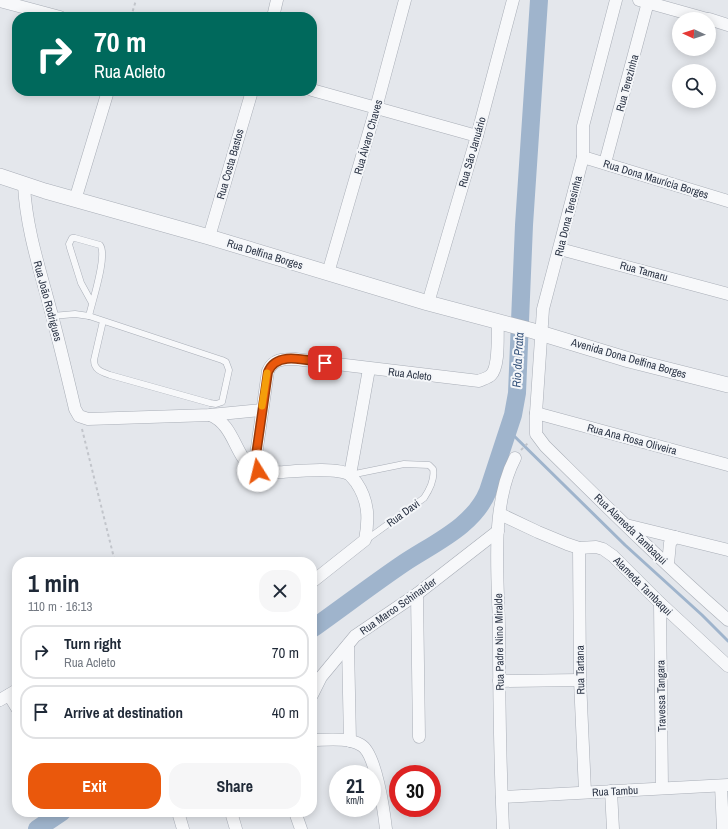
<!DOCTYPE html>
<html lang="en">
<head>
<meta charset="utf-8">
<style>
  body { margin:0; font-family:"Archivo Narrow",sans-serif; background:#f6f6f7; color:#1f2937; height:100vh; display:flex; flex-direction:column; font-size:15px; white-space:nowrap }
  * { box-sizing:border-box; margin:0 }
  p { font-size:13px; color:#747a83 }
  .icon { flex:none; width:22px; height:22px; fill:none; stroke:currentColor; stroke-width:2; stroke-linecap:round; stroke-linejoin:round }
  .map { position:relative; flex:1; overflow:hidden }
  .panel { position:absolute; left:12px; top:557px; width:305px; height:260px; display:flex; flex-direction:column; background:#fff; border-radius:16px; box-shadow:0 2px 10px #0003 }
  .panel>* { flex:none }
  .top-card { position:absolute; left:12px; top:12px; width:305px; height:84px; border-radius:16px; box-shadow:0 2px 10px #0003; background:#00695c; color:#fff; overflow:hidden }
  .needle { width:26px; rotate:273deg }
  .buttons { position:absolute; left:672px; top:12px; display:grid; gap:8px }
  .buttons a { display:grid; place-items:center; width:44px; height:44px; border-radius:50%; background:#fff; box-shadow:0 2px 10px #0003; font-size:20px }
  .speed { position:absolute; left:329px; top:765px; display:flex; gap:8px; font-size:20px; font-weight:700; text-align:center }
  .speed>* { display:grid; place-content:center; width:52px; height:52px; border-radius:50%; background:#fff; box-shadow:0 2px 10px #0003; line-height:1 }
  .speed small { font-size:10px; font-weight:400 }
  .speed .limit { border:6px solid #d22; background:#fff; color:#111 }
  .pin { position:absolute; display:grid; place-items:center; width:34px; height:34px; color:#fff; margin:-17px; border-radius:8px; box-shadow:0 2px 6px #0006 }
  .me { position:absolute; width:44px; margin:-22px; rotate:351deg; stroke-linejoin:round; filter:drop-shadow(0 0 3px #0008) }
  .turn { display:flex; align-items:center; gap:14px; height:84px; padding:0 16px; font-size:18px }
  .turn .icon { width:52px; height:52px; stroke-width:2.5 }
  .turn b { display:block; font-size:28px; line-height:34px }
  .round { display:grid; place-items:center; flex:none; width:42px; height:42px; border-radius:16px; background:#f6f6f7 }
  .summary { display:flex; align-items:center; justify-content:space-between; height:68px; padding:0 16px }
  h1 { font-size:24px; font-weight:800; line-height:30px }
  .action { display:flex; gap:8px; margin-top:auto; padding:8px 16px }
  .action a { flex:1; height:46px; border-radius:16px; background:#ea580c; color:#fff; font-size:16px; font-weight:800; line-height:46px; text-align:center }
  .action a+a { background:#f6f6f7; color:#1f2937 }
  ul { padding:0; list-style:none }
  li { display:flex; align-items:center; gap:12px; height:54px; margin:0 8px 6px; padding:0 8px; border:2px solid #e0e1e3; border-radius:16px }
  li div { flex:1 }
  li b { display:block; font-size:15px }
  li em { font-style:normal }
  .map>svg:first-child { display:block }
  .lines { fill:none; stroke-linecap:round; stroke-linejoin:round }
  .stream { stroke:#9fb4cc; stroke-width:3 }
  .river { stroke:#9fb4cc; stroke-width:18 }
  .service-casing { stroke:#a9aeb7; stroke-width:7 }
  .minor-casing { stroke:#a9aeb7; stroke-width:13 }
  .tertiary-casing { stroke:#a9aeb7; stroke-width:16 }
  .path { stroke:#c2c5cb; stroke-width:2; stroke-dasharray:3 3; stroke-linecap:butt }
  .service { stroke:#f7f8fa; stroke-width:6 }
  .minor { stroke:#f7f8fa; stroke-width:12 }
  .tertiary { stroke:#f7f8fa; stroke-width:15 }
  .route-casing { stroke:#983908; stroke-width:10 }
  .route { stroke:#ea580c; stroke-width:7 }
  .slow { stroke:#f59e0b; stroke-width:7 }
  .labels { text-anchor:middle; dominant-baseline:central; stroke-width:4; stroke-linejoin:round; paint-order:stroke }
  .street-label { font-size:11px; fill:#2b3445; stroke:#f4f6f9 }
  .water-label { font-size:12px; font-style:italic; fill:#34527a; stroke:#f4f6f9 }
</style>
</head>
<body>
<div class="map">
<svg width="728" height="829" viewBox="0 0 728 829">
  <rect width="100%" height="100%" fill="#e4e7ec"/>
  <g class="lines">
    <polyline class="stream" points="508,430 625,545 702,615 728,641"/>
    <g class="river">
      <path d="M312,629C343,607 373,584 404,563C434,543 474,526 488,491L513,415L517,393L524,225L539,0"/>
      <polyline points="37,829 62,812"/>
    </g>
    <defs>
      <g id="service">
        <path d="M52,316L75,314L89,316L222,360L226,362L229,370L222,402L216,404L210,403L110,375C102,372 94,370 94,360L103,321"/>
        <path d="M89,316C92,302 108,255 100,245L75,238H72L69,244L70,248L81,283L92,303"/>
        <path d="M350,475L404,464L429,465L433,469C435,479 430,489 424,498L366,540"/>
      </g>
      <g id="minor">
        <path d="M616,0L583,126V157L543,309L536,413V434L545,446C605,505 665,565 728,620"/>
        <polyline points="639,0 707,19"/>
        <polyline points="0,1 60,17"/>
        <polyline points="273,17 277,0"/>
        <polyline points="709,19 728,25"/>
        <polyline points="312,90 477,136"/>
        <polyline points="583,157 728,201"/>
        <polyline points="605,163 648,2"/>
        <path d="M24,185C26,227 39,267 50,308C59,341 67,375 75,409L79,416L88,419L210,415L261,410"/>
        <polyline points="75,200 108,91"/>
        <polyline points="209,237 252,91"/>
        <polyline points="560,249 728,294"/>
        <polyline points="328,273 376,108 405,0"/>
        <polyline points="428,303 477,136 513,0"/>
        <polyline points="536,413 728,465"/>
        <path d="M210,415C235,425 234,456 254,469C262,474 274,472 283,472C298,471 339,467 350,475C352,477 354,480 356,482C369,501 369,519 365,540L312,582"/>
        <path d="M254,469L268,371C273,359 283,359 295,359L479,381C483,379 488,378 491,375C500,366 497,334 498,322"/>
        <polyline points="350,475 369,369"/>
        <polyline points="500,514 538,532 567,544 579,548 596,547 603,549 613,556 660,603 728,666"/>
        <polyline points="626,525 728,550"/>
        <polyline points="579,548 580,680 585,792"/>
        <polyline points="668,564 670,543 675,537"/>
        <polyline points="417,594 419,737"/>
        <polyline points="660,603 662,788"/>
        <polyline points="348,645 350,741"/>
        <polyline points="499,681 580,680"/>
        <polyline points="9,695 17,708"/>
        <polyline points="312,695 321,677 355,636 417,594 498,531"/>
        <polyline points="0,700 17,690"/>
        <path d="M312,740C327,740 347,737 361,745C376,753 384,812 386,829"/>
        <polyline points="721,786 723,829"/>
        <polyline points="611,791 613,829"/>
        <polyline points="502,797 728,785"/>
        <polyline points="178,812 183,829"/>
        <polyline points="231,812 236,829"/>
        <polyline points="295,812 301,829"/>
        <path d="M503,829C500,762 499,695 499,628C498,575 490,506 515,458"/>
      </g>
      <polyline id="tertiary" points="0,176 45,191 209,237 428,303 530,330 629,360 728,385"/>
    </defs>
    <use href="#service" class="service-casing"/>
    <use href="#minor" class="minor-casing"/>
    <use href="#tertiary" class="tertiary-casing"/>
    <g class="path">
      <polyline points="131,17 136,0"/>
      <polyline points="82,429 115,562"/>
      <polyline points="521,450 529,442"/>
    </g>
    <use href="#service" class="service"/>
    <use href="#minor" class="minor"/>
    <use href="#tertiary" class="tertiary"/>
  </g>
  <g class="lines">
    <defs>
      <path id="route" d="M258,471L254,469L268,372C277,350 307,361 325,363"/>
    </defs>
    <use href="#route" class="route-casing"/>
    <use href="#route" class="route"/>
    <polyline class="slow" points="262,406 267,373"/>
  </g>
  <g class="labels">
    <g class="street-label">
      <text transform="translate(627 83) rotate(-75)">Rua Terezinha</text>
      <text transform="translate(368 137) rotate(-74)">Rua Álvaro Chaves</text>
      <text transform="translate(472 152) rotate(-74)">Rua Sāo Januário</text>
      <text transform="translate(230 164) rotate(-74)">Rua Costa Bastos</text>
      <text transform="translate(656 179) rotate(17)">Rua Dona Maurícia Borges</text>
      <text transform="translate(568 216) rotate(-76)">Rua Dona Teresinha</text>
      <text transform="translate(265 254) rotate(17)">Rua Delfina Borges</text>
      <text transform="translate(644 271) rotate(15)">Rua Tamaru</text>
      <text transform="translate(48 301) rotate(75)">Rua João Rodrigues</text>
      <text transform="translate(629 358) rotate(16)">Avenida Dona Delfina Borges</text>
      <text transform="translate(410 374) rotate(7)">Rua Acleto</text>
      <text transform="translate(632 439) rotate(15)">Rua Ana Rosa Oliveira</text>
      <text transform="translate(403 513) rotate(-36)">Rua Davi</text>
      <text transform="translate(631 529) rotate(44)">Rua Alameda Tambaqui</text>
      <text transform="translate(643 586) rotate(45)">Alameda Tambaqui</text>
      <text transform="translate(398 606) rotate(-35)">Rua Marco Schinaider</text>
      <text transform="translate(499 642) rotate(-91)">Rua Padre Nino Miralde</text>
      <text transform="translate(580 670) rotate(-91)">Rua Tartana</text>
      <text transform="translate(661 696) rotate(-91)">Travessa Tangara</text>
      <text transform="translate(615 791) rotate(-3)">Rua Tambu</text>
    </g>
    <g class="water-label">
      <text transform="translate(518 360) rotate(-87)">Rio da Prata</text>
    </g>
  </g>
</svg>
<div class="buttons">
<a><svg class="needle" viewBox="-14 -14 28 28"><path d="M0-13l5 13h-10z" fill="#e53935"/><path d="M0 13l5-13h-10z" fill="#747a83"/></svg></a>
<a><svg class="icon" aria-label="search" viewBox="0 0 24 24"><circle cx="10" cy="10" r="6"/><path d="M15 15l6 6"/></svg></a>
</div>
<div class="speed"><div>21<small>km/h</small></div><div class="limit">30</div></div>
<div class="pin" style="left:325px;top:363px;background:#d93025"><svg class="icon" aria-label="arrive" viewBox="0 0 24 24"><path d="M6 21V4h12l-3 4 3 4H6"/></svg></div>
<svg class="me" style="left:258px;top:471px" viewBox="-20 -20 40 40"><circle r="19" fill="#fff"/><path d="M0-13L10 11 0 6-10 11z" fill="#ea580c"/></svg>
<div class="top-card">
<div class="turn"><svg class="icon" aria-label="right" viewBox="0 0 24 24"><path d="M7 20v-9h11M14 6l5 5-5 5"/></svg><div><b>70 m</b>Rua Acleto</div></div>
</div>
<section class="panel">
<div class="summary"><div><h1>1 min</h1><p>110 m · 16:13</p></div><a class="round"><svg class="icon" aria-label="close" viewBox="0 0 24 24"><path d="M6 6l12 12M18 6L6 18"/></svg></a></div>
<ul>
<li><svg class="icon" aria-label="right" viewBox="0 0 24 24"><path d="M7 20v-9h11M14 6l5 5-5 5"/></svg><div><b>Turn right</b><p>Rua Acleto</p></div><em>70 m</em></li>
<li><svg class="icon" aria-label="arrive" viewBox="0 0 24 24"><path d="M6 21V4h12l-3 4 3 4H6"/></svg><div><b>Arrive at destination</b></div><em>40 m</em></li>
</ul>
<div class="action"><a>Exit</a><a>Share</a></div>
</section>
</div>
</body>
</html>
